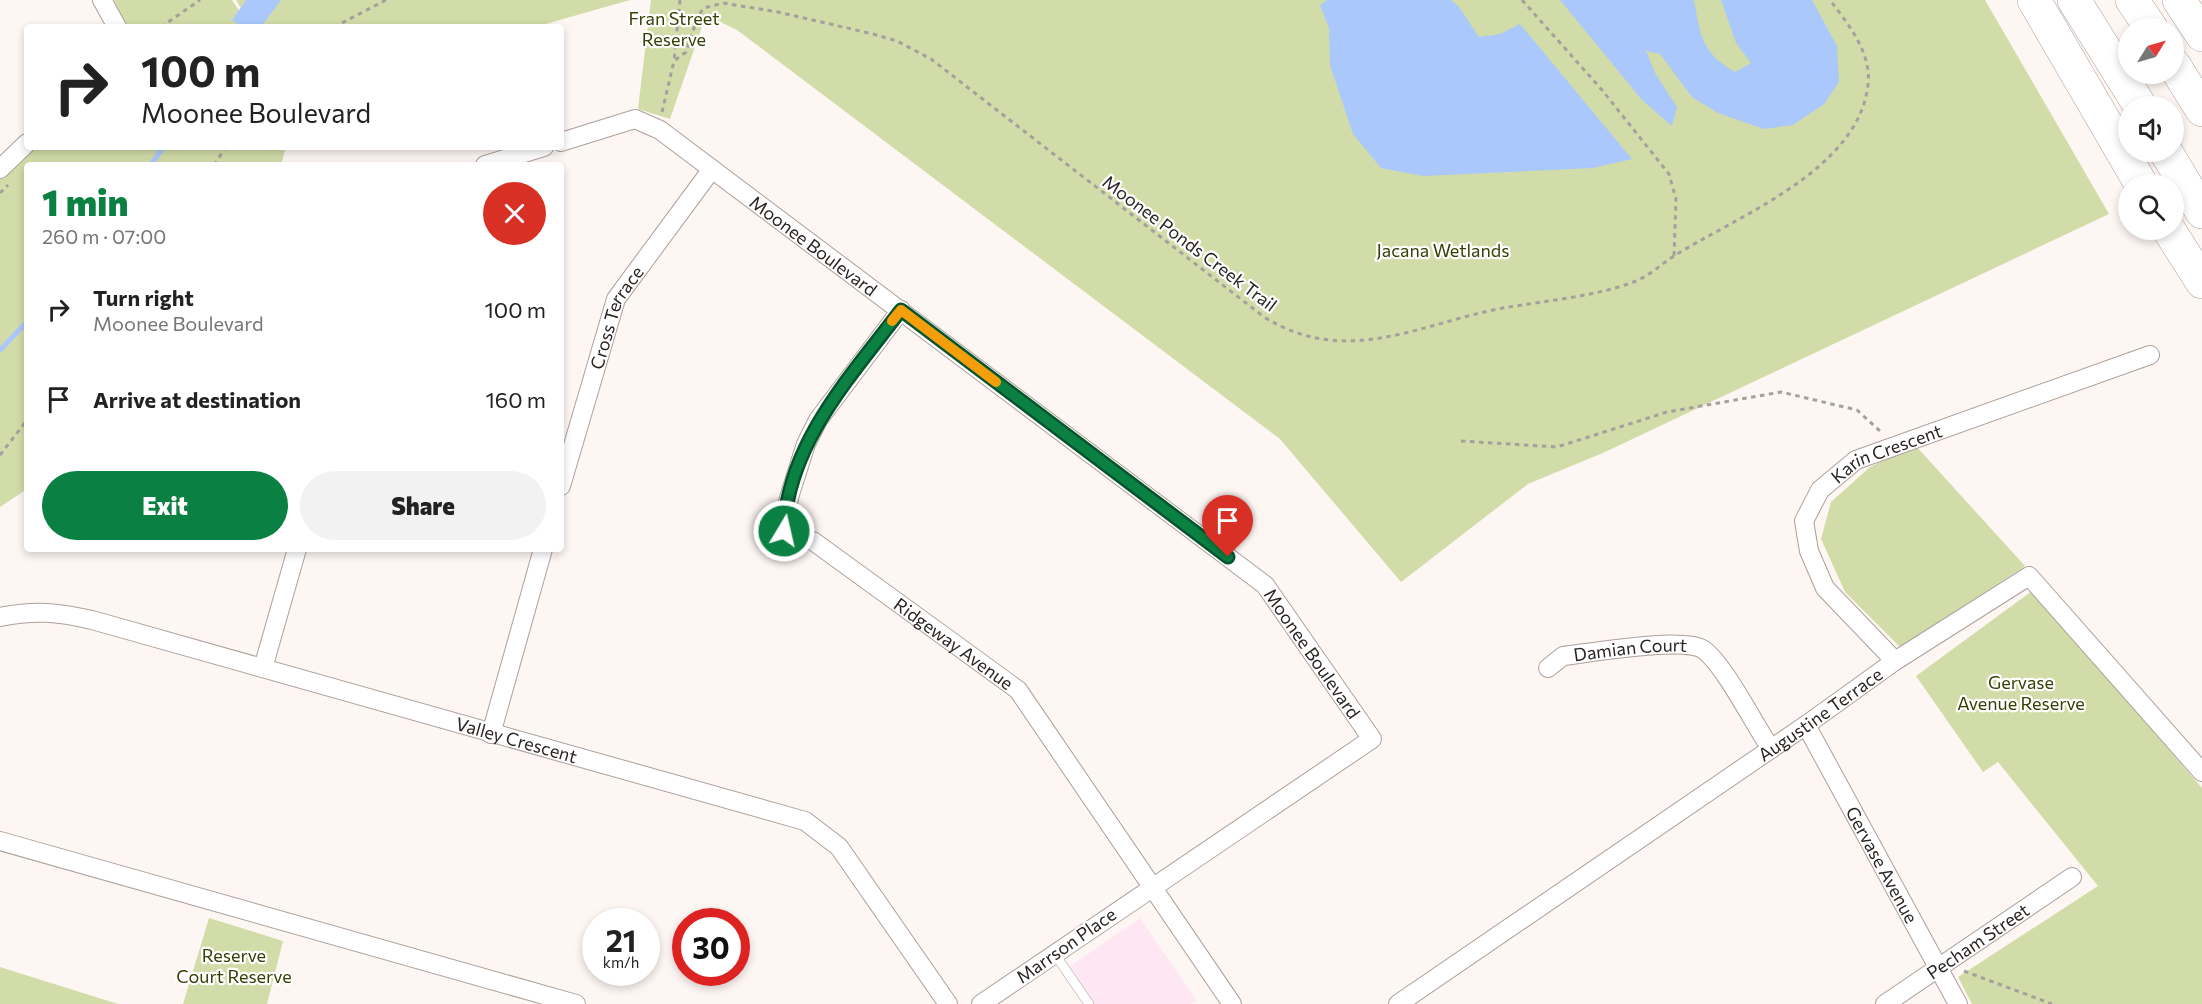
<!DOCTYPE html>
<html lang="en">
<head>
<meta charset="utf-8">
<style>
  body { margin:0; font-family:Commissioner,sans-serif; background:#f2f2f2; color:#222; height:100vh; display:flex; flex-direction:column; font-size:22px; white-space:nowrap }
  * { box-sizing:border-box; margin:0 }
  p { font-size:20px; color:#767676 }
  .icon { flex:none; width:33px; height:33px; fill:none; stroke:currentColor; stroke-width:2; stroke-linecap:round; stroke-linejoin:round }
  .map { position:relative; flex:1; overflow:hidden }
  .panel { position:absolute; left:24px; top:162px; width:540px; height:390px; display:flex; flex-direction:column; background:#fff; border-radius:6px; box-shadow:0 3px 9px #0003 }
  .panel>* { flex:none }
  .hud { position:absolute; left:24px; top:24px; width:540px; height:126px; border-radius:6px; box-shadow:0 3px 9px #0003; background:#fff; color:#222; overflow:hidden }
  .needle { width:39px; rotate:53deg }
  .buttons { position:absolute; left:2118px; top:18px; display:grid; gap:12px }
  .buttons a { display:grid; place-items:center; width:66px; height:66px; border-radius:50%; background:#fff; box-shadow:0 3px 9px #0003; font-size:30px }
  .speed { position:absolute; left:582px; top:908px; display:flex; gap:12px; font-size:30px; font-weight:700; text-align:center }
  .speed>* { display:grid; place-content:center; width:78px; height:78px; border-radius:50%; background:#fff; box-shadow:0 3px 9px #0003; line-height:1 }
  .speed small { font-size:15px; font-weight:400 }
  .speed .limit { border:9px solid #d22; background:#fff; color:#111 }
  .pin { position:absolute; display:grid; place-items:center; width:51px; height:51px; color:#fff; margin:-62px -26px; border-radius:50% 50% 50% 0; rotate:-45deg; box-shadow:0 0 6px #0007 }
  .pin .icon { rotate:45deg }
  .me { position:absolute; width:66px; margin:-33px; rotate:9deg; stroke-linejoin:round; filter:drop-shadow(0 0 4px #0008) }
  .turn { display:flex; align-items:center; gap:21px; height:126px; padding:0 18px; font-size:27px }
  .turn .icon { width:78px; height:78px; stroke-width:2.5 }
  .turn b { display:block; font-size:42px; line-height:51px }
  .round { display:grid; place-items:center; flex:none; width:63px; height:63px; border-radius:32px; background:#f2f2f2 }
  .headline { display:flex; align-items:center; justify-content:space-between; height:102px; padding:0 18px }
  h1 { font-size:36px; font-weight:800; line-height:45px; color:#0b8043 }
  .primary-button { display:flex; gap:12px; margin-top:auto; padding:12px 18px }
  .primary-button a { flex:1; height:69px; border-radius:36px; background:#0b8043; color:#fff; font-size:24px; font-weight:800; line-height:69px; text-align:center }
  .primary-button a+a { background:#f2f2f2; color:#222 }
  ul { padding:0; list-style:none }
  li { display:flex; align-items:center; gap:18px; height:90px; padding:0 18px }
  li div { flex:1 }
  li b { display:block; font-size:22px }
  li em { font-style:normal }
  .map>svg:first-child { display:block }
  .commercial { fill:#fee7f2 }
  .green { fill:#d2dca8 }
  .water { fill:#aac8fb }
  .lines { fill:none; stroke-linecap:round; stroke-linejoin:round }
  .stream { stroke:#aac8fb; stroke-width:5 }
  .service-casing { stroke:#ada09b; stroke-width:10 }
  .minor-casing { stroke:#ada09b; stroke-width:20 }
  .motorway-casing { stroke:#ada09b; stroke-width:34 }
  .path { stroke:#a6a09d; stroke-width:3; stroke-dasharray:4.5 4.5; stroke-linecap:butt }
  .service { stroke:#fff; stroke-width:9 }
  .minor { stroke:#fff; stroke-width:18 }
  .motorway { stroke:#fff; stroke-width:33 }
  .route-casing { stroke:#07532c; stroke-width:15 }
  .route { stroke:#0b8043; stroke-width:10 }
  .slow { stroke:#f59e0b; stroke-width:10 }
  .labels { text-anchor:middle; dominant-baseline:central; stroke-width:4.5; stroke-linejoin:round; paint-order:stroke }
  .park-label { font-size:18px; fill:#383f04; stroke:#fff }
  .street-label { font-size:18px; fill:#292422; stroke:#fff }
</style>
</head>
<body>
<div class="map">
<svg width="2202" height="1004" viewBox="0 0 2202 1004">
  <rect width="100%" height="100%" fill="#fef6f3"/>
  <polygon class="commercial" points="1140,918 1196,1000 1190,1004 1094,1004 1069,967"/>
  <g class="green">
    <polygon points="114,0 232,0 250,27 125,27"/>
    <polygon points="236,0 630,0 535,27 253,27"/>
    <polygon points="651,0 1985,0 2109,214 1605,452 1528,484 1401,582 1280,439 737,30 706,15 670,119 638,109"/>
    <polygon points="27,147 286,147 281,165 27,165 27,489 0,507 0,172"/>
    <polygon points="1915,445 2025,566 1900,647 1845,592 1821,539 1831,502 1870,467"/>
    <polygon points="2032,591 2202,788 2202,1004 1972,1004 1958,977 2098,886 1998,762 1983,772 1916,676"/>
    <polygon points="209,918 283,941 267,1004 183,1004"/>
    <polygon points="0,967 118,1004 0,1004"/>
  </g>
  <g class="water">
    <polygon points="246,0 281,0 261,27 242,27 232,20"/>
    <polygon points="1327,0 1451,0 1459,7 1479,37 1500,34 1520,24 1632,159 1593,168 1423,176 1381,168 1353,134 1330,65 1329,28 1320,5"/>
    <path d="M1560,0H1694C1700,35 1702,53 1735,72L1751,63L1736,43L1721,0H1812L1837,46L1839,82L1824,104L1793,125L1764,129L1718,113L1692,97L1660,54L1646,51L1655,73L1677,107L1672,126L1642,100Z"/>
  </g>
  <g class="lines">
    <g class="stream">
      <polyline points="151,165 163,147"/>
      <polyline points="0,350 27,322"/>
    </g>
    <defs>
      <polyline id="service" points="1054,953 1089,1004"/>
      <g id="minor">
        <polyline points="102,0 117,27"/>
        <path id="s1" d="M561,142L635,119L660,130L1265,585L1372,739L981,1004"/>
        <polyline points="485,165 544,147"/>
        <polyline points="0,169 27,143"/>
        <path id="s2" d="M901,310L818,420L806,444L791,491L784,517V531L797,538L813,541L1018,690L1232,1004"/>
        <path id="s3" d="M561,486L616,299L712,169"/>
        <path id="s4" d="M0,617C35,610 57,612 92,620L805,821L839,847L948,1004"/>
        <path id="s5" d="M1895,661L1825,588L1809,551L1804,521L1820,490L1856,460L2150,355"/>
        <polyline points="263,668 297,549"/>
        <path id="s6" d="M1548,668L1563,656C1589,653 1685,636 1704,650C1725,666 1754,724 1771,749"/>
        <path id="s7" d="M1806,725L1958,1004"/>
        <polyline points="491,734 543,549"/>
        <polyline points="0,841 576,1004"/>
        <path id="s8" d="M1398,1004L1806,725L1895,661L2029,576L2202,772"/>
        <path id="s9" d="M1885,1004L2072,877"/>
      </g>
      <g id="motorway">
        <polyline points="2034,0 2141,184"/>
        <polyline points="2074,0 2140,106"/>
        <polyline points="2132,0 2151,28"/>
        <polyline points="2179,0 2202,35"/>
        <polyline points="2174,65 2202,110"/>
        <polyline points="2166,152 2202,212"/>
        <polyline points="2169,230 2202,282"/>
      </g>
    </defs>
    <use href="#service" class="service-casing"/>
    <use href="#minor" class="minor-casing"/>
    <use href="#motorway" class="motorway-casing"/>
    <g class="path">
      <path d="M680,0L674,61L686,52L698,16L704,8L723,3L778,12L873,34L897,41L931,59L1264,317C1347,368 1418,324 1503,308C1544,301 1599,296 1636,281C1651,275 1661,264 1674,256C1737,216 1858,171 1868,85C1872,53 1848,24 1830,0"/>
      <polyline points="1522,0 1602,90 1669,174 1676,199 1674,256"/>
      <polyline points="161,27 200,0"/>
      <polyline points="334,27 386,0"/>
      <polyline points="662,112 674,61"/>
      <polyline points="214,165 226,147"/>
      <polyline points="0,193 8,185"/>
      <polyline points="1461,441 1557,447 1667,412 1781,392 1857,410 1881,432"/>
      <polyline points="0,455 27,420"/>
      <polyline points="1964,971 2052,1004"/>
    </g>
    <use href="#service" class="service"/>
    <use href="#minor" class="minor"/>
    <use href="#motorway" class="motorway"/>
  </g>
  <g class="lines">
    <defs>
      <path id="route" d="M784,531C787,444 851,376 901,310L1228,557"/>
    </defs>
    <use href="#route" class="route-casing"/>
    <use href="#route" class="route"/>
    <polyline class="slow" points="892,321 901,310 996,382"/>
  </g>
  <g class="labels">
    <g class="park-label">
      <text x="674" y="18">Fran Street<tspan x="674" dy="21">Reserve</tspan></text>
      <text x="1443" y="250">Jacana Wetlands</text>
      <text x="2021" y="682">Gervase<tspan x="2021" dy="21">Avenue Reserve</tspan></text>
      <text x="234" y="955">Reserve<tspan x="234" dy="21">Court Reserve</tspan></text>
    </g>
    <g class="street-label">
      <text transform="translate(1190 243) rotate(37)">Moonee Ponds Creek Trail</text>
      <text stroke="none"><textPath href="#s1" startOffset="297">Moonee Boulevard</textPath></text>
      <text stroke="none"><textPath href="#s3" startOffset="178">Cross Terrace</textPath></text>
      <text stroke="none"><textPath href="#s5" startOffset="284">Karin Crescent</textPath></text>
      <text stroke="none"><textPath href="#s2" startOffset="460">Ridgeway Avenue</textPath></text>
      <text stroke="none"><textPath href="#s6" startOffset="87">Damian Court</textPath></text>
      <text stroke="none"><textPath href="#s1" startOffset="945">Moonee Boulevard</textPath></text>
      <text stroke="none"><textPath href="#s8" startOffset="512">Augustine Terrace</textPath></text>
      <text stroke="none"><textPath href="#s4" startOffset="534">Valley Crescent</textPath></text>
      <text stroke="none"><textPath href="#s7" startOffset="159">Gervase Avenue</textPath></text>
      <text stroke="none"><textPath href="#s9" startOffset="112">Pecham Street</textPath></text>
      <text transform="translate(1066 945) rotate(-35)">Marrson Place</text>
    </g>
  </g>
</svg>
<div class="buttons">
<a><svg class="needle" viewBox="-14 -14 28 28"><path d="M0-13l5 13h-10z" fill="#e53935"/><path d="M0 13l5-13h-10z" fill="#767676"/></svg></a>
<a><svg class="icon" aria-label="sound" viewBox="0 0 24 24"><path d="M4 9h4l5-4v14l-5-4H4zM17 9q2 3 0 6"/></svg></a>
<a><svg class="icon" aria-label="search" viewBox="0 0 24 24"><circle cx="10" cy="10" r="6"/><path d="M15 15l6 6"/></svg></a>
</div>
<div class="speed"><div>21<small>km/h</small></div><div class="limit">30</div></div>
<div class="pin" style="left:1228px;top:557px;background:#d93025"><svg class="icon" aria-label="arrive" viewBox="0 0 24 24"><path d="M6 21V4h12l-3 4 3 4H6"/></svg></div>
<svg class="me" style="left:784px;top:531px" viewBox="-20 -20 40 40"><circle r="17" fill="#0b8043" stroke="#fff" stroke-width="3"/><path d="M0-11L8 9 0 5-8 9z" fill="#fff"/></svg>
<div class="hud">
<div class="turn"><svg class="icon" aria-label="right" viewBox="0 0 24 24"><path d="M7 20v-9h11M14 6l5 5-5 5"/></svg><div><b>100 m</b>Moonee Boulevard</div></div>
</div>
<section class="panel">
<div class="headline"><div><h1>1 min</h1><p>260 m · 07:00</p></div><a class="round" style="background:#d93025;color:#fff"><svg class="icon" aria-label="close" viewBox="0 0 24 24"><path d="M6 6l12 12M18 6L6 18"/></svg></a></div>
<ul>
<li><svg class="icon" aria-label="right" viewBox="0 0 24 24"><path d="M7 20v-9h11M14 6l5 5-5 5"/></svg><div><b>Turn right</b><p>Moonee Boulevard</p></div><em>100 m</em></li>
<li><svg class="icon" aria-label="arrive" viewBox="0 0 24 24"><path d="M6 21V4h12l-3 4 3 4H6"/></svg><div><b>Arrive at destination</b></div><em>160 m</em></li>
</ul>
<div class="primary-button"><a>Exit</a><a>Share</a></div>
</section>
</div>
</body>
</html>
